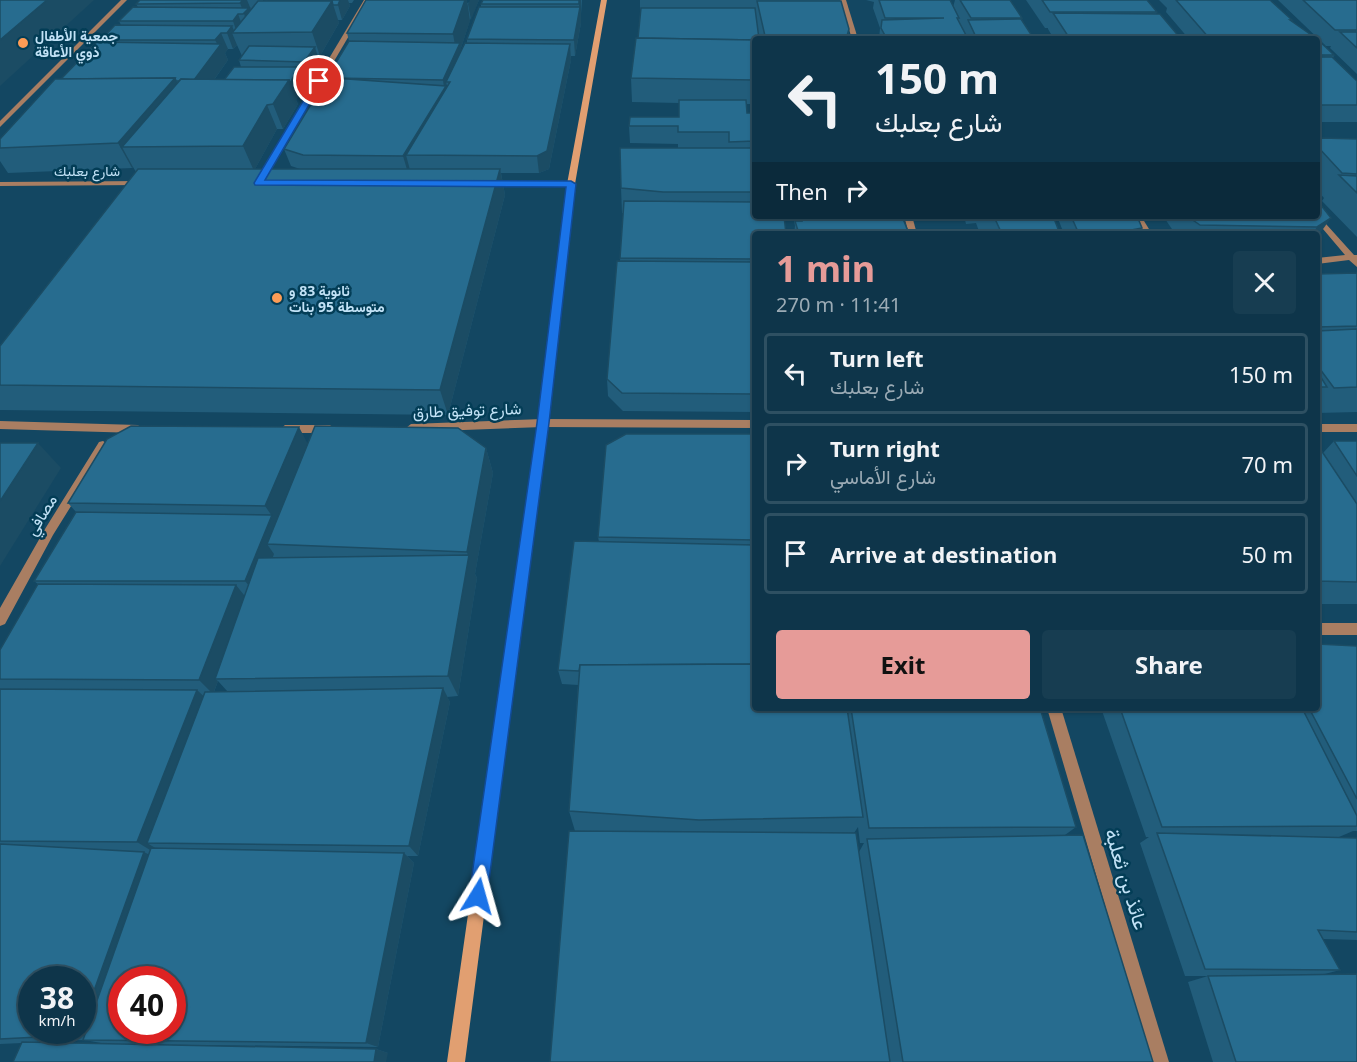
<!DOCTYPE html>
<html lang="en">
<head>
<meta charset="utf-8">
<style>
  body { margin:0; font-family:"Noto Sans",Vazirmatn,sans-serif; background:#173d51; color:#f1f3f6; height:100vh; display:flex; flex-direction:column; font-size:22px; white-space:nowrap }
  * { box-sizing:border-box; margin:0 }
  p { font-size:20px; color:#9babb5 }
  .icon { flex:none; width:33px; height:33px; fill:none; stroke:currentColor; stroke-width:2; stroke-linecap:round; stroke-linejoin:round }
  .map { position:relative; flex:1; overflow:hidden }
  .drawer { position:absolute; left:752px; top:231px; width:568px; height:480px; display:flex; flex-direction:column; background:#0e354a; border-radius:6px; box-shadow:0 2px 4px #0004,0 0 0 2px #2e5062 }
  .drawer>* { flex:none }
  .top-card { position:absolute; left:752px; top:36px; width:568px; height:183px; border-radius:6px; box-shadow:0 2px 4px #0004,0 0 0 2px #2e5062; background:#0e354a; color:#f1f3f6; overflow:hidden }
  .speed { position:absolute; left:18px; top:966px; display:flex; gap:12px; font-size:30px; font-weight:700; text-align:center }
  .speed>* { display:grid; place-content:center; width:78px; height:78px; border-radius:50%; background:#0e354a; box-shadow:0 2px 4px #0004,0 0 0 2px #2e5062; line-height:1 }
  .speed small { font-size:15px; font-weight:400 }
  .speed .limit { border:9px solid #d22; background:#fff; color:#111 }
  .pin { position:absolute; display:grid; place-items:center; width:51px; height:51px; color:#fff; margin:-26px; border:3px solid #fff; border-radius:50%; box-shadow:0 2px 6px #0007 }
  .me { position:absolute; width:66px; margin:-33px; rotate:8deg; stroke-linejoin:round; filter:drop-shadow(0 0 4px #0008) }
  .turn { display:flex; align-items:center; gap:21px; height:126px; padding:0 24px; font-size:27px }
  .turn .icon { width:78px; height:78px; stroke-width:2.5 }
  .turn b { display:block; font-size:42px; line-height:51px }
  .then { display:flex; align-items:center; height:57px; padding:0 24px; background:#0003; gap:12px; font-size:22px }
  .round { display:grid; place-items:center; flex:none; width:63px; height:63px; border-radius:6px; background:#173d51 }
  .head { display:flex; align-items:center; justify-content:space-between; height:102px; padding:0 24px }
  h1 { font-size:36px; font-weight:700; line-height:45px; color:#e69b98 }
  .button { display:flex; gap:12px; margin-top:auto; padding:12px 24px }
  .button a { flex:1; height:69px; border-radius:6px; background:#e69b98; color:#111; font-size:24px; font-weight:700; line-height:69px; text-align:center }
  .button a+a { background:#173d51; color:#f1f3f6 }
  ul { padding:0; list-style:none }
  li { display:flex; align-items:center; gap:18px; height:81px; margin:0 12px 9px; padding:0 12px; border:3px solid #2e5062; border-radius:6px }
  li div { flex:1 }
  li b { display:block; font-size:22px }
  li em { font-style:normal }
  .map>svg:first-child { display:block }
  .lines { fill:none; stroke-linecap:round; stroke-linejoin:round }
  .street { fill:#a97e62; fill-rule:evenodd }
  .secondary { fill:#e19f71; fill-rule:evenodd }
  .wall { fill:#225d7b; fill-rule:evenodd }
  .shaded-wall { fill:#1b4c64 }
  .building { fill:#276c8f; stroke:#1b4c64; stroke-width:1.5; fill-rule:evenodd }
  .route { fill:#1a73e8; stroke:#114b97; stroke-width:1.5 }
  .poi-dot { fill:#fd9c56; stroke:#033d56; stroke-width:2 }
  .labels { text-anchor:middle; dominant-baseline:central; stroke-width:5; stroke-linejoin:round; paint-order:stroke }
  .far-poi-label { font-size:14px; font-weight:bold; fill:#c2e2f6; stroke:#033d56; text-anchor:start }
  .far-street-label { font-size:14px; fill:#c2e2f6; stroke:#033d56 }
  .street-label { font-size:16px; fill:#c2e2f6; stroke:#033d56 }
  .near-street-label { font-size:20px; fill:#c2e2f6; stroke:#033d56 }
</style>
</head>
<body>
<div class="map">
<svg width="1357" height="1062" viewBox="0 0 1357 1062">
  <rect width="100%" height="100%" fill="#134762"/>
  <g class="lines">
    <g class="street">
      <polygon points="121,0 127,0 0,127 0,121"/>
      <polygon points="364,0 370,0 263,182 256,184 255,182"/>
      <polygon points="840,0 846,0 858,39 852,39"/>
      <polygon points="144,181 145,183 141,185 0,186 0,182"/>
      <polygon points="485,182 571,182 575,184 571,186 485,186"/>
      <polygon points="1317,214 1354,255 1357,255 1357,267 1349,260 1317,264 1317,258 1345,255 1312,216 1317,216"/>
      <polygon points="904,216 912,216 917,234 909,234"/>
      <polygon points="1133,216 1141,216 1152,234 1144,234"/>
      <polygon points="543,419 754,420 754,428 543,427 411,432 406,428 411,424"/>
      <polygon points="0,421 138,425 143,429 138,433 0,429"/>
      <rect x="1317" y="424" width="40" height="8"/>
      <polygon points="285,425 330,425 335,429 330,433 285,433 280,429"/>
      <polygon points="103,441 109,445 53,535 5,624 0,626 0,608 45,529 99,442"/>
      <rect x="1317" y="623" width="40" height="12"/>
      <polygon points="1047,708 1061,708 1169,1062 1151,1062"/>
    </g>
    <polygon class="secondary" points="601,0 607,0 575,184 548,423 465,1062 447,1062 538,423 567,184"/>
  </g>
  <g class="wall">
    <path d="M140,0H263V1L269,0H354L352,3H349L350,6L342,20H338L339,23L320,56H317L320,64L309,78H304L306,87L301,91L296,100L298,104L283,129H277L255,169H300L291,166L284,149L349,41L347,33L479,0L470,20L461,48V51L467,43V39L481,7V4L483,0H582L581,14V23L575,56H571V60L549,169L539,173H501L505,195L448,415L0,410V346L136,172L133,167L132,168L8,173L0,161V139L61,79L102,42L101,40L121,25L119,21L138,7L136,4ZM237,45L242,56L239,60L241,67L224,80H214L228,60L225,53L228,49H233Z"/>
    <polygon points="640,0 840,0 849,29 848,39 754,39 754,104 746,104 747,113 754,113 754,412 623,411 608,396 607,379 620,261 623,213 622,213 621,188 678,148 678,144 630,143 629,126 679,117 679,103 632,102 631,78 638,38 640,14"/>
    <polygon points="866,0 950,0 953,7 955,0 1010,0 1022,18 1021,19 1034,39 879,39 880,28 873,8 874,2"/>
    <polygon points="1026,0 1147,0 1157,12 1156,14 1181,39 1054,39 1048,29 1048,28 1045,28"/>
    <polygon points="1159,0 1270,0 1292,20 1291,21 1317,39 1189,39 1166,12 1167,8"/>
    <polygon points="1278,0 1357,0 1357,74 1330,48 1331,46 1326,46"/>
    <polygon points="1317,39 1334,55 1333,58 1357,81 1357,122 1317,122"/>
    <polygon points="1357,139 1357,237 1322,201 1324,198 1317,190 1317,142"/>
    <polygon points="793,216 902,216 909,234 794,234 795,226"/>
    <polygon points="964,216 1053,216 1060,234 980,234 976,223 966,224"/>
    <polygon points="1057,216 1137,216 1139,234 1064,234"/>
    <polygon points="1163,216 1317,216 1318,236 1317,234 1177,234 1174,232"/>
    <polygon points="1357,273 1357,412 1317,413 1317,274"/>
    <path d="M754,434V708H1040L1076,827L1065,835L1153,1062H550L575,831L569,811L578,685L562,684L558,670L599,542L598,537ZM858,827L860,843H864L859,852L854,833Z"/>
    <polygon points="1334,441 1357,441 1357,604 1317,604 1317,444 1323,453"/>
    <path d="M308,444L486,448L493,473L475,574L477,578L458,696L447,697L450,702L418,856H407L414,863L378,1047L109,1044L376,1049L388,1053L22,1043L0,1044V650L38,584L34,581L76,512L68,503ZM218,681L228,692H214ZM85,1040L106,1044L35,1042Z"/>
    <polygon points="1357,646 1357,831 1353,831 1339,837 1357,838 1357,940 1323,939 1340,970 1321,975 1357,1062 1213,1062 1188,982 1208,976 1214,976 1185,976 1140,843 1149,837 1146,837 1101,708 1317,708"/>
  </g>
  <g class="shaded-wall">
    <polygon points="47,0 94,0 0,86 0,40"/>
    <polygon points="243,0 247,0 252,12 250,30 240,3"/>
    <polygon points="340,0 348,0 350,6 342,20 338,5"/>
    <polygon points="465,0 467,0 470,21 461,48 463,59 450,82 446,82 449,92 406,155 410,170 408,173 403,156 444,88 443,80 456,51 453,34"/>
    <polygon points="470,0 479,0 471,20 468,4"/>
    <polygon points="579,0 581,0 581,23 575,56 574,40 579,11"/>
    <polygon points="332,1 339,23 320,56 312,32"/>
    <polygon points="238,14 244,30 237,33 233,21"/>
    <polygon points="232,26 235,33 232,33 237,45 233,49 227,33"/>
    <polygon points="221,33 228,49 225,53 228,60 201,98 193,81 219,47 215,40"/>
    <polygon points="570,44 571,60 549,169 539,173 537,156"/>
    <polygon points="315,47 320,64 309,78 304,62"/>
    <polygon points="300,67 306,83 306,87 301,91 296,100 298,104 283,129 273,104 289,80"/>
    <polygon points="175,78 186,102 122,147 133,167 132,168 118,143"/>
    <polygon points="267,105 277,129 254,171 243,146"/>
    <polygon points="500,169 505,195 448,415 440,390"/>
    <polygon points="1331,218 1318,236 1317,237 1317,234 1312,234 1317,227"/>
    <polygon points="1142,228 1139,234 1110,234"/>
    <polygon points="299,427 312,452 267,544 274,554 258,597 245,581 272,516 265,506"/>
    <polygon points="38,443 61,468 0,566 0,501"/>
    <polygon points="486,448 493,473 475,574 477,578 458,696 448,676 468,556 467,552"/>
    <polygon points="236,585 248,600 215,679 218,681 213,694 199,680"/>
    <polygon points="443,688 450,702 418,856 409,846"/>
    <polygon points="197,690 212,704 147,843 157,849 155,853 137,842"/>
    <polygon points="144,852 163,862 102,1039 78,1035 80,1030 82,1030 82,1024"/>
    <polygon points="404,853 414,863 378,1047 366,1043"/>
    <polygon points="376,1049 388,1053 386,1062 374,1062"/>
  </g>
  <g class="building">
    <polygon points="0,0 47,0 0,40"/>
    <polygon points="140,0 243,0 240,3 136,4"/>
    <polygon points="269,0 340,0 338,5 333,5 332,1 268,1"/>
    <polygon points="366,0 465,0 453,34 347,33"/>
    <polygon points="483,0 579,0 579,4 481,4"/>
    <polygon points="879,0 950,0 959,18 957,18 968,39 887,39 881,28 882,20 944,18 885,18"/>
    <polygon points="960,0 1010,0 1022,18 971,18"/>
    <polygon points="1042,0 1147,0 1157,12 1050,12"/>
    <polygon points="1176,0 1270,0 1292,20 1290,20 1317,39 1210,39"/>
    <polygon points="1303,0 1357,0 1357,30 1335,30"/>
    <polygon points="258,1 332,1 312,32 232,33"/>
    <polygon points="757,1 841,1 849,29 846,39 767,39 765,36"/>
    <polygon points="133,7 249,8 243,14 238,14 233,21 119,21"/>
    <polygon points="479,7 580,7 574,40 467,39"/>
    <polygon points="641,8 755,8 759,39 754,39 754,40 638,38"/>
    <polygon points="1053,13 1160,14 1181,39 1070,39"/>
    <polygon points="1021,19 1034,39 977,39 968,20"/>
    <polygon points="115,25 232,26 227,33 221,33 215,40 101,40"/>
    <polygon points="1340,32 1357,32 1357,48"/>
    <polygon points="636,38 754,40 754,80 631,78"/>
    <polygon points="1317,39 1334,55 1317,55"/>
    <polygon points="349,41 460,43 443,80 333,78 446,86 403,156 303,155 284,149"/>
    <polygon points="97,42 221,44 194,80 181,79 179,81 176,81 175,78 61,79"/>
    <polygon points="465,43 570,44 547,151 537,156 406,155 450,82 446,82"/>
    <polygon points="249,46 315,47 304,62 239,60"/>
    <polygon points="1317,57 1332,57 1357,81 1357,105 1317,105"/>
    <polygon points="234,67 300,67 301,71 295,74 290,83 289,80 224,80"/>
    <polygon points="175,78 118,143 0,148 0,139 55,79"/>
    <polygon points="181,79 289,80 273,104 267,105 243,146 122,147"/>
    <polygon points="679,100 746,100 747,113 754,113 754,141 729,142 729,132 678,132 678,126 629,126 630,117 679,117"/>
    <polygon points="1322,138 1357,139 1357,174 1342,173 1317,146 1317,142"/>
    <polygon points="620,148 754,148 754,192 663,192 621,188"/>
    <polygon points="138,169 500,169 440,390 0,385 0,346"/>
    <polygon points="1339,175 1357,176 1357,193"/>
    <polygon points="1317,200 1331,218 1317,227 1200,225 1187,216 1317,216"/>
    <polygon points="624,201 754,202 754,216 784,216 786,234 754,234 754,259 620,258"/>
    <polygon points="801,216 902,216 909,234 799,234 795,221 802,221"/>
    <polygon points="986,216 1053,216 1060,234 1002,234 995,219 986,218"/>
    <polygon points="1071,216 1137,216 1142,228 1110,234 1079,234"/>
    <polygon points="617,261 754,262 754,394 622,393 607,379"/>
    <polygon points="1357,273 1357,326 1317,327 1317,274"/>
    <polygon points="1357,329 1357,387 1334,388 1317,365 1317,331"/>
    <polygon points="1317,371 1327,387 1317,387"/>
    <polygon points="131,426 299,427 265,506 68,503 107,439"/>
    <polygon points="315,426 458,428 486,448 467,552 267,544"/>
    <polygon points="626,434 754,434 754,540 598,537 606,445"/>
    <polygon points="1334,441 1357,441 1357,476"/>
    <polygon points="0,443 38,443 0,501"/>
    <polygon points="1317,444 1357,504 1357,582 1317,581"/>
    <polygon points="76,512 272,515 245,581 34,581"/>
    <polygon points="574,541 754,545 754,664 580,665 579,671 558,670"/>
    <polygon points="469,555 448,676 215,679 258,558"/>
    <polygon points="38,584 236,585 199,680 0,679 0,650"/>
    <polygon points="1317,644 1357,646 1357,799 1309,708 1317,708"/>
    <polygon points="754,664 754,708 847,708 863,817 699,820 569,811 580,665"/>
    <polygon points="443,688 409,846 147,843 205,692"/>
    <polygon points="0,689 197,690 137,842 0,841"/>
    <polygon points="851,708 1040,708 1076,827 869,828"/>
    <polygon points="1120,708 1302,708 1357,816 1357,826 1162,827"/>
    <polygon points="569,831 856,833 890,1062 550,1062"/>
    <polygon points="1157,833 1357,838 1357,932 1318,930 1340,970 1205,969"/>
    <polygon points="1083,835 1153,1062 903,1062 867,839"/>
    <polygon points="0,844 144,852 82,1024 82,980 32,980 32,1030 80,1030 78,1035 0,1039"/>
    <path d="M151,848L404,853L366,1043L83,1040ZM122,980H172V1030H122Z"/>
    <polygon points="1357,974 1357,1062 1236,1062 1208,976"/>
    <polygon points="22,1042 376,1049 374,1062 13,1062"/>
  </g>
  <polygon class="route" points="319,79 323,81 265,180 571,181 576,184 549,423 487,896 485,903 478,906 472,903 469,896 537,423 566,187 255,185 254,183 315,81"/>
  <g class="poi-dot">
    <circle cx="23" cy="43" r="6"/>
    <circle cx="277" cy="298" r="6"/>
  </g>
  <g class="labels">
    <g class="far-poi-label">
      <text x="35" y="35">جمعية الأطفال<tspan x="35" dy="16">ذوي الأعاقة</tspan></text>
      <text x="289" y="290">ثانوية 83 و<tspan x="289" dy="16">متوسطة 95 بنات</tspan></text>
    </g>
    <g class="far-street-label">
      <text x="87" y="170">شارع بعلبك</text>
    </g>
    <g class="street-label">
      <text transform="translate(467 410) rotate(-2)">شارع توفيق طارق</text>
      <text transform="translate(41 515) rotate(-59)">مصافي</text>
    </g>
    <g class="near-street-label">
      <text transform="translate(1127 879) rotate(73)">عائذ بن ثعلبة</text>
    </g>
  </g>
</svg>
<div class="speed"><div>38<small>km/h</small></div><div class="limit">40</div></div>
<div class="pin" style="left:319px;top:81px;background:#d93025"><svg class="icon" aria-label="arrive" viewBox="0 0 24 24"><path d="M6 21V4h12l-3 4 3 4H6"/></svg></div>
<svg class="me" style="left:478px;top:896px" viewBox="-20 -20 40 40"><path d="M0-17L14 15 0 8-14 15z" fill="#1a73e8" stroke="#fff" stroke-width="4"/></svg>
<div class="top-card">
<div class="turn"><svg class="icon" aria-label="left" viewBox="0 0 24 24"><path d="M17 20v-9H6M10 6l-5 5 5 5"/></svg><div><b>150 m</b>شارع بعلبك</div></div>
<div class="then">Then<svg class="icon" aria-label="right" viewBox="0 0 24 24"><path d="M7 20v-9h11M14 6l5 5-5 5"/></svg></div>
</div>
<section class="drawer">
<div class="head"><div><h1>1 min</h1><p>270 m · 11:41</p></div><a class="round"><svg class="icon" aria-label="close" viewBox="0 0 24 24"><path d="M6 6l12 12M18 6L6 18"/></svg></a></div>
<ul>
<li><svg class="icon" aria-label="left" viewBox="0 0 24 24"><path d="M17 20v-9H6M10 6l-5 5 5 5"/></svg><div><b>Turn left</b><p>شارع بعلبك</p></div><em>150 m</em></li>
<li><svg class="icon" aria-label="right" viewBox="0 0 24 24"><path d="M7 20v-9h11M14 6l5 5-5 5"/></svg><div><b>Turn right</b><p>شارع الأماسي</p></div><em>70 m</em></li>
<li><svg class="icon" aria-label="arrive" viewBox="0 0 24 24"><path d="M6 21V4h12l-3 4 3 4H6"/></svg><div><b>Arrive at destination</b></div><em>50 m</em></li>
</ul>
<div class="button"><a>Exit</a><a>Share</a></div>
</section>
</div>
</body>
</html>
